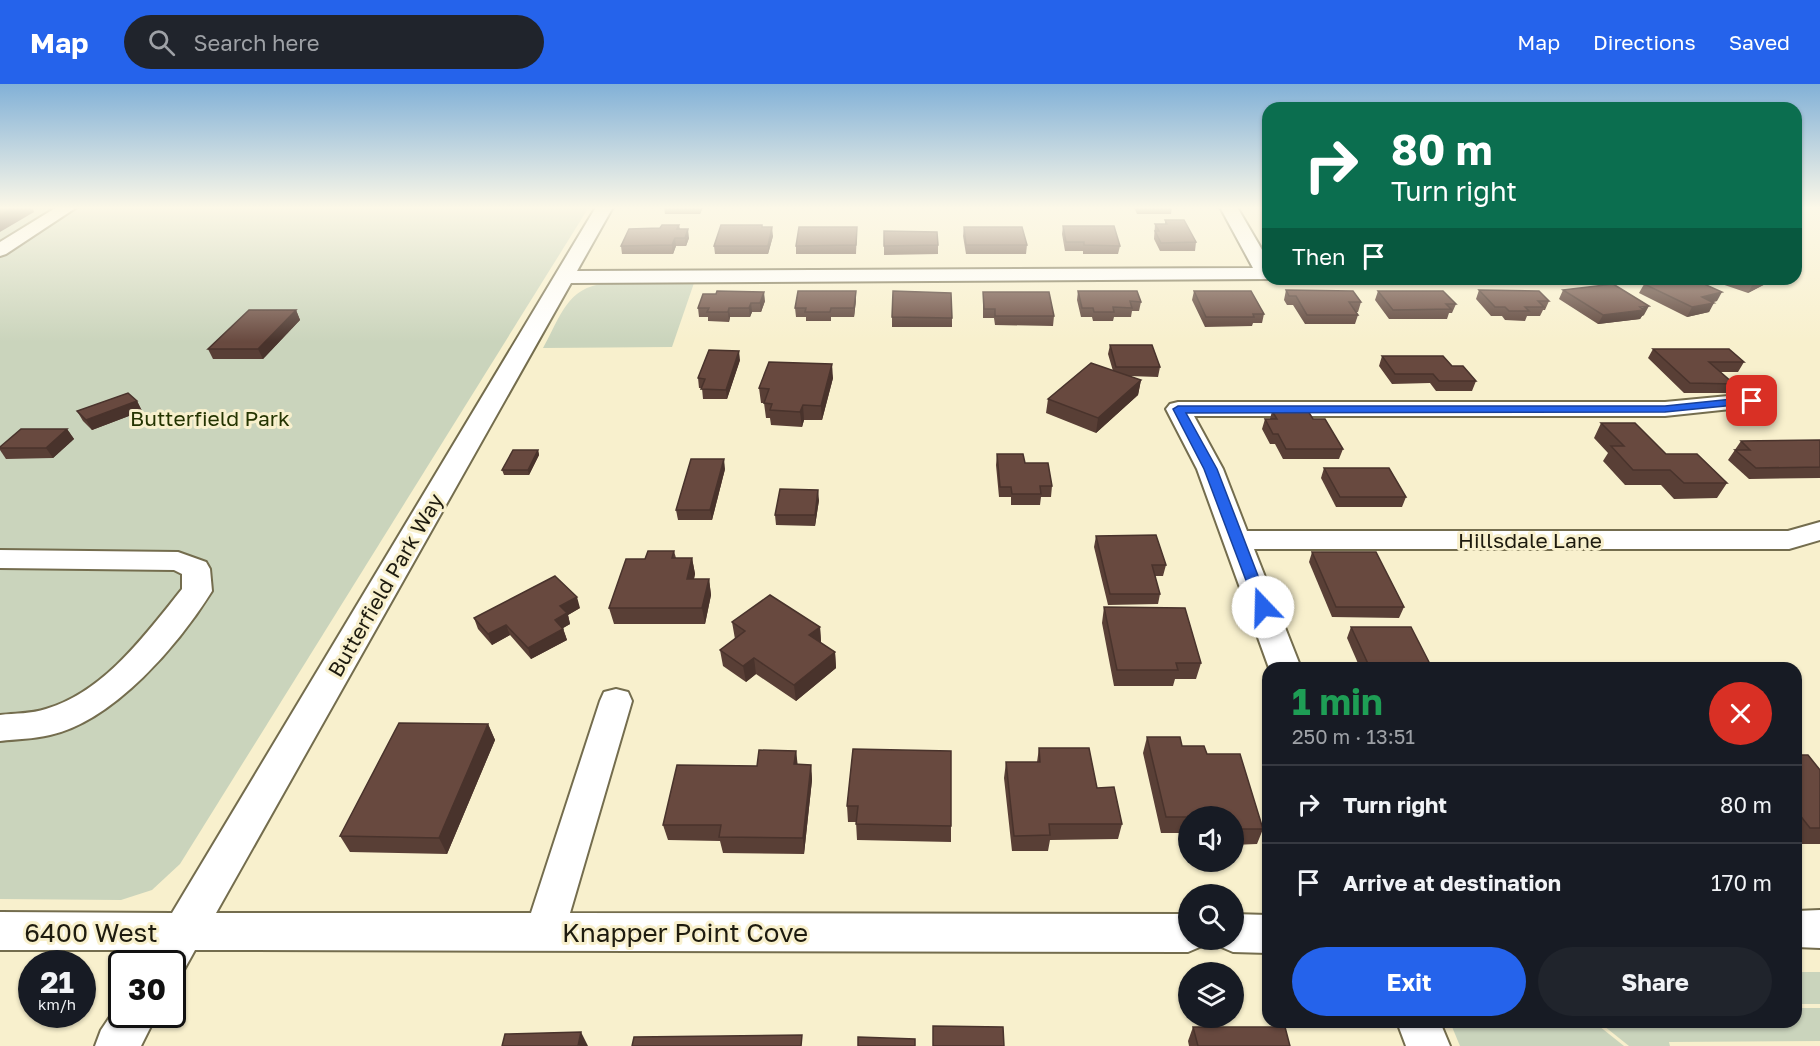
<!DOCTYPE html>
<html lang="en">
<head>
<meta charset="utf-8">
<style>
  body { margin:0; font-family:"Golos Text",sans-serif; background:#20242c; color:#f1f3f6; height:100vh; display:flex; flex-direction:column; font-size:22px; white-space:nowrap }
  * { box-sizing:border-box; margin:0 }
  p { font-size:20px; color:#9ea1a6 }
  .icon { flex:none; width:33px; height:33px; fill:none; stroke:currentColor; stroke-width:2; stroke-linecap:round; stroke-linejoin:round }
  .map { position:relative; flex:1; overflow:hidden }
  .panel { position:absolute; left:1262px; top:578px; width:540px; height:366px; display:flex; flex-direction:column; background:#171b24; border-radius:18px; box-shadow:0 2px 4px #0004 }
  .panel>* { flex:none }
  .banner { position:absolute; left:1262px; top:18px; width:540px; height:183px; border-radius:18px; box-shadow:0 2px 4px #0004; background:#0b6e4f; color:#fff; overflow:hidden }
  .tools { position:absolute; left:1178px; top:722px; display:grid; gap:12px }
  .tools a { display:grid; place-items:center; width:66px; height:66px; border-radius:50%; background:#171b24; box-shadow:0 2px 4px #0004; font-size:30px }
  .speed { position:absolute; left:18px; top:866px; display:flex; gap:12px; font-size:30px; font-weight:700; text-align:center }
  .speed>* { display:grid; place-content:center; width:78px; height:78px; border-radius:50%; background:#171b24; box-shadow:0 2px 4px #0004; line-height:1 }
  .speed small { font-size:15px; font-weight:400 }
  .speed .limit { border:3px solid #111; border-radius:9px; background:#fff; color:#111 }
  .pin { position:absolute; display:grid; place-items:center; width:51px; height:51px; color:#fff; margin:-26px; border-radius:12px; box-shadow:0 3px 9px #0006 }
  .me { position:absolute; width:66px; margin:-33px; rotate:339deg; stroke-linejoin:round; filter:drop-shadow(0 0 4px #0008) }
  .turn { display:flex; align-items:center; gap:21px; height:126px; padding:0 30px; font-size:27px }
  .turn .icon { width:78px; height:78px; stroke-width:2.5 }
  .turn b { display:block; font-size:42px; line-height:51px }
  .then { display:flex; align-items:center; height:57px; padding:0 30px; background:#0003; gap:12px; font-size:22px }
  .round { display:grid; place-items:center; flex:none; width:63px; height:63px; border-radius:32px; background:#20242c }
  .head { display:flex; align-items:center; justify-content:space-between; height:102px; padding:0 30px }
  h1 { font-size:36px; font-weight:700; line-height:45px; color:#1e9e55 }
  .button { display:flex; gap:12px; margin-top:auto; padding:12px 30px }
  .button a { flex:1; height:69px; border-radius:36px; background:#2563eb; color:#fff; font-size:24px; font-weight:700; line-height:69px; text-align:center }
  .button a+a { background:#20242c; color:#f1f3f6 }
  ul { padding:0; list-style:none }
  li { display:flex; align-items:center; gap:18px; height:78px; padding:0 30px; border-top:2px solid #363941 }
  li div { flex:1 }
  li b { display:block; font-size:22px }
  li em { font-style:normal }
  header { display:flex; align-items:center; gap:36px; box-sizing:border-box; height:84px; padding:0 30px; background:#2563eb; color:#fff }
  header strong { font-size:28px }
  nav { display:flex; gap:33px; margin-inline-start:auto; font-size:21px }
  .search { width:420px; height:54px; background:#20242c; display:flex; align-items:center; gap:15px; box-sizing:border-box; padding:0 21px; border-radius:33px; color:#9ea1a6; font-size:22px }
  .map>svg:first-child { display:block }
  .green { fill:#cad4bc }
  .lines { fill:none; stroke-linecap:round; stroke-linejoin:round }
  .minor-casing { stroke:#746d4e; stroke-width:4 }
  .minor { fill:#fff; fill-rule:evenodd }
  .wall { fill:#593f36 }
  .shaded-wall { fill:#49332c }
  .building { fill:#68493f; stroke:#49332c; stroke-width:1.5 }
  .route { fill:#2563eb; stroke:#184099; stroke-width:1.5 }
  .labels { text-anchor:middle; dominant-baseline:central; stroke-width:6; stroke-linejoin:round; paint-order:stroke }
  .park-label { font-size:21px; fill:#243401; stroke:#f8f0cd }
  .street-label { font-size:21px; fill:#1e1b0f; stroke:#f8f0cd }
  .near-street-label { font-size:26px; fill:#1e1b0f; stroke:#f8f0cd }
</style>
</head>
<body>
<header>
<strong>Map</strong>
<div class="search"><svg class="icon" aria-label="search" viewBox="0 0 24 24"><circle cx="10" cy="10" r="6"/><path d="M15 15l6 6"/></svg>Search here</div>
<nav><a>Map</a><a>Directions</a><a>Saved</a></nav>
</header>
<div class="map">
<svg width="1820" height="962" viewBox="0 0 1820 962">
  <rect width="100%" height="100%" fill="#f8f0cd"/>
  <g class="green">
    <polygon points="0,123 589,123 180,780 152,806 121,816 0,815"/>
    <path d="M606,199H694L672,263L543,264C561,232 566,204 606,199Z"/>
    <rect x="1796" y="888" width="24" height="32"/>
    <polygon points="1796,924 1820,924 1820,957 1669,958 1670,962 1629,962 1599,938 1796,938"/>
    <polygon points="1450,938 1594,938 1624,962 1460,962"/>
  </g>
  <g class="lines">
    <defs>
      <g id="minor">
        <polygon points="57,123 77,123 6,170 0,172 0,158"/>
        <polygon points="596,123 613,123 577,187 1253,184 1220,123 1237,123 1268,176 1268,195 1271,195 571,199 216,829 531,829 600,617 604,608 616,605 628,608 632,617 570,829 1188,830 1188,855 1206,855 1202,862 1188,868 195,866 180,893 172,896 172,879 144,879 150,866 0,866 0,828 172,829"/>
        <path d="M1751,300L1759,302C1764,309 1764,315 1759,322L1665,332H1194L1223,385L1247,447H1788L1820,438V456L1789,465H1254L1301,584H1269L1197,385L1166,325L1170,320L1178,318H1665L1739,311L1743,302Z"/>
        <path d="M0,466L178,468L206,478L210,485L212,507C179,560 114,637 50,651C34,655 16,655 0,657V631C15,629 32,630 46,625C104,608 146,550 182,505V490L174,486L0,484Z"/>
        <polygon points="1820,826 1820,864 1796,863 1796,827"/>
        <polygon points="1233,830 1268,831 1268,869 1233,868 1219,862 1215,855 1233,855"/>
        <polygon points="122,915 122,930 157,930 141,962 95,962 101,946"/>
        <polygon points="1397,938 1440,938 1450,962 1406,962"/>
      </g>
    </defs>
    <use href="#minor" class="minor-casing"/>
    <use href="#minor" class="minor"/>
  </g>
  <g class="wall">
    <polygon points="664,123 703,123 700,130 665,130"/>
    <polygon points="1134,123 1172,123 1171,130 1137,130"/>
    <polygon points="1165,136 1196,158 1195,167 1160,167 1154,155 1155,140 1165,140"/>
    <polygon points="679,141 680,145 689,154 686,162 676,162 673,170 622,170 621,162 660,144"/>
    <polygon points="1063,142 1120,162 1118,170 1083,170 1083,167 1065,167 1062,150"/>
    <polygon points="763,143 773,152 768,170 715,170 714,162"/>
    <polygon points="857,143 856,170 796,170 796,162"/>
    <polygon points="964,143 1027,161 1026,170 966,170 963,152"/>
    <polygon points="884,147 938,161 938,170 884,171"/>
    <polygon points="1647,195 1693,195 1717,217 1713,218 1709,228 1687,233 1639,209"/>
    <polygon points="1707,195 1775,195 1748,209"/>
    <polygon points="1286,206 1361,218 1358,228 1355,228 1358,231 1355,240 1305,240 1293,221 1287,221 1284,216"/>
    <polygon points="1479,206 1549,217 1545,226 1543,226 1540,232 1527,232 1525,237 1505,236 1502,232 1491,232 1476,215"/>
    <polygon points="1563,206 1644,231 1642,232 1640,235 1598,240 1559,215"/>
    <polygon points="856,207 856,216 854,233 831,233 831,237 806,237 806,233 796,233 795,224"/>
    <polygon points="1078,207 1141,218 1139,227 1132,227 1131,233 1114,233 1113,237 1093,237 1092,233 1081,233 1077,216"/>
    <polygon points="1194,207 1264,230 1262,239 1253,239 1252,242 1205,243 1192,216"/>
    <polygon points="1378,207 1456,220 1452,229 1449,229 1447,235 1389,235 1375,216"/>
    <polygon points="983,208 1054,232 1053,242 995,241 994,234 983,234"/>
    <polygon points="765,217 761,228 752,228 750,233 730,233 729,238 708,237 708,233 699,233 698,224"/>
    <polygon points="296,226 300,236 263,275 213,275 208,265"/>
    <polygon points="892,233 952,234 952,243 892,243"/>
    <polygon points="1110,261 1160,283 1158,293 1129,292 1141,296 1138,311 1096,349 1046,329 1048,315 1113,287 1108,270"/>
    <polygon points="1653,265 1744,278 1738,288 1720,288 1734,300 1728,309 1684,309 1648,274"/>
    <polygon points="1382,272 1452,282 1476,297 1472,307 1436,307 1430,299 1392,300 1379,282"/>
    <polygon points="740,276 727,315 703,315 702,304 699,304 698,294"/>
    <polygon points="833,294 822,336 804,336 802,343 771,341 770,334 766,334 764,319 761,319 759,304"/>
    <polygon points="137,317 142,327 92,346 83,337 77,327"/>
    <polygon points="1272,327 1313,335 1343,365 1339,375 1283,375 1275,360 1270,360 1262,345 1265,335 1270,335"/>
    <polygon points="1601,339 1666,370 1727,399 1717,414 1674,415 1661,401 1625,401 1603,377 1608,369 1594,354"/>
    <polygon points="67,345 74,355 53,374 6,375 0,366 0,363"/>
    <polygon points="1820,356 1820,394 1749,395 1728,376 1741,357"/>
    <polygon points="538,366 539,371 529,391 504,391 502,386"/>
    <polygon points="997,370 1025,379 1052,402 1051,413 1041,413 1040,421 1011,421 1011,413 999,413 996,381"/>
    <polygon points="1324,384 1406,413 1402,423 1336,423 1321,394"/>
    <polygon points="725,385 712,436 678,436 676,426"/>
    <polygon points="819,416 815,442 776,441 775,431"/>
    <polygon points="1096,452 1166,481 1163,492 1155,492 1160,510 1158,520 1108,521 1094,463"/>
    <polygon points="674,467 676,474 692,474 695,490 694,495 709,495 711,511 705,540 614,540 609,524 645,475"/>
    <polygon points="1312,468 1404,523 1399,534 1332,533 1309,478"/>
    <polygon points="1104,523 1201,579 1196,595 1175,595 1173,602 1114,602 1102,539"/>
    <polygon points="580,524 568,531 570,540 563,544 567,556 531,575 510,551 492,561 478,545 474,534"/>
    <polygon points="732,538 820,543 821,559 835,568 836,584 796,617 756,590 746,598 723,582 720,566 735,555"/>
    <polygon points="1351,543 1432,584 1360,584 1347,554"/>
    <polygon points="488,640 495,656 447,770 350,768 340,752"/>
    <polygon points="1147,653 1182,662 1207,670 1263,745 1257,760 1233,761 1233,732 1188,732 1188,749 1161,749 1143,669"/>
    <polygon points="1039,664 1097,704 1122,740 1118,755 1050,756 1048,767 1012,767 1004,694 1006,678 1037,678"/>
    <polygon points="853,665 951,742 951,758 857,756 856,738 848,738 847,722"/>
    <polygon points="796,667 797,680 811,681 812,696 804,770 723,769 720,757 668,756 663,741 757,682"/>
    <polygon points="1796,671 1820,686 1820,760 1796,760"/>
    <polygon points="1193,943 1290,962 1189,962 1188,957"/>
  </g>
  <g class="shaded-wall">
    <polygon points="14,123 32,123 34,128 0,148 0,131"/>
    <polygon points="699,123 703,123 700,130"/>
    <polygon points="772,143 773,152 768,170 768,162"/>
    <polygon points="688,145 689,154 686,162 685,154"/>
    <polygon points="675,154 676,162 673,170 672,161"/>
    <polygon points="1763,195 1775,195 1748,209 1753,200"/>
    <polygon points="856,207 856,216 854,233 854,224"/>
    <polygon points="764,208 765,217 761,228 760,219"/>
    <polygon points="1722,208 1717,217 1697,222 1702,213"/>
    <polygon points="751,219 752,228 750,233 749,224"/>
    <polygon points="1714,219 1709,228 1687,233 1692,223"/>
    <polygon points="1649,222 1644,231 1642,232 1640,235 1598,240 1603,231"/>
    <polygon points="729,224 730,233 729,238 728,228"/>
    <polygon points="296,226 300,236 263,275 258,265"/>
    <polygon points="739,267 740,276 727,315 726,306"/>
    <polygon points="832,280 833,294 822,336 821,322"/>
    <polygon points="1141,296 1138,311 1096,349 1098,334"/>
    <polygon points="137,317 142,327 92,346 86,336"/>
    <polygon points="803,321 804,336 802,343 800,328"/>
    <polygon points="67,345 74,355 53,374 46,364"/>
    <polygon points="538,366 539,371 529,391 528,386"/>
    <polygon points="724,375 725,385 712,436 710,426"/>
    <polygon points="818,406 819,416 815,442 815,431"/>
    <polygon points="692,474 695,490 690,511 687,495"/>
    <polygon points="709,495 711,511 705,540 702,524"/>
    <polygon points="577,513 580,524 568,531 570,540 558,547 555,536 560,522"/>
    <polygon points="506,541 510,551 492,561 488,550"/>
    <polygon points="820,543 821,558 810,567 809,551"/>
    <polygon points="563,545 567,556 531,575 528,564"/>
    <polygon points="835,568 836,584 796,617 794,601"/>
    <polygon points="754,574 756,590 746,598 743,582"/>
    <polygon points="488,640 495,656 447,770 439,754"/>
    <polygon points="796,667 798,683 794,680"/>
    <polygon points="811,681 812,696 804,770 803,754"/>
    <polygon points="581,948 588,962 578,962"/>
  </g>
  <g class="building">
    <polygon points="0,123 14,123 0,131"/>
    <polygon points="1165,136 1184,136 1196,158 1161,159 1155,147 1159,147 1155,140 1167,140"/>
    <polygon points="662,141 679,141 677,145 688,145 685,154 675,154 672,161 621,162 629,145 660,144"/>
    <polygon points="721,141 762,141 762,143 772,143 768,162 714,162"/>
    <polygon points="1063,142 1114,142 1120,162 1084,161 1084,158 1066,158"/>
    <polygon points="799,143 857,143 856,161 796,162"/>
    <polygon points="964,143 1022,143 1027,161 966,161"/>
    <polygon points="884,147 937,148 938,161 884,162"/>
    <polygon points="1651,195 1693,195 1722,208 1702,213 1714,219 1692,223 1644,200 1655,197"/>
    <polygon points="1738,195 1763,195 1753,200"/>
    <polygon points="1613,200 1649,222 1640,223 1644,226 1603,231 1563,206"/>
    <polygon points="1286,206 1353,207 1361,218 1349,218 1358,231 1307,231 1296,212 1289,212"/>
    <polygon points="1479,206 1539,207 1549,217 1538,217 1544,223 1525,223 1529,227 1509,227 1505,223 1495,223"/>
    <polygon points="717,207 764,208 760,219 751,219 749,224 729,224 728,228 707,228 709,224 698,224 703,210 716,210"/>
    <polygon points="798,207 856,207 854,224 831,224 830,228 805,228 806,224 795,224"/>
    <polygon points="893,207 951,209 952,234 892,233"/>
    <polygon points="1078,207 1137,207 1141,218 1130,217 1132,224 1113,223 1114,228 1094,228 1093,224 1082,224"/>
    <polygon points="1194,207 1251,207 1264,230 1253,230 1254,233 1206,233"/>
    <polygon points="1378,207 1443,207 1456,220 1446,220 1451,225 1393,226"/>
    <polygon points="983,208 1049,208 1054,232 995,232 995,225 984,225"/>
    <polygon points="249,226 296,226 258,265 208,265"/>
    <polygon points="1110,261 1152,261 1160,283 1116,283"/>
    <polygon points="1653,265 1729,265 1744,278 1709,278 1734,300 1690,299"/>
    <polygon points="709,266 739,267 726,306 701,305 705,295 698,294"/>
    <polygon points="1382,272 1443,272 1452,282 1463,282 1476,297 1439,297 1433,290 1395,290"/>
    <polygon points="769,278 832,280 821,322 803,321 800,328 770,326 772,320 764,319 769,305 759,304"/>
    <polygon points="1091,279 1141,296 1098,334 1048,315"/>
    <polygon points="128,309 137,317 86,336 77,327"/>
    <polygon points="1272,327 1308,327 1313,335 1325,335 1343,365 1286,365 1278,350 1273,350 1265,335 1277,335"/>
    <polygon points="1601,339 1635,339 1666,370 1697,370 1727,399 1684,399 1670,386 1633,386 1611,362 1624,362"/>
    <polygon points="21,345 67,345 46,364 0,364 0,363"/>
    <polygon points="1820,356 1820,383 1756,384 1735,366 1750,366 1741,357"/>
    <polygon points="513,366 538,366 528,386 502,386"/>
    <polygon points="997,370 1023,370 1025,379 1048,379 1052,402 1040,402 1041,410 1012,410 1011,403 1000,403"/>
    <polygon points="691,375 724,375 710,426 676,426"/>
    <polygon points="1324,384 1389,384 1406,413 1340,413"/>
    <polygon points="780,405 818,406 815,431 775,431"/>
    <polygon points="1156,451 1166,481 1152,481 1160,510 1110,510 1096,452"/>
    <polygon points="648,467 674,467 672,474 692,474 687,495 709,495 702,524 609,524 626,475 645,475"/>
    <polygon points="1312,468 1376,468 1404,523 1336,523"/>
    <polygon points="555,492 577,513 560,522 567,529 555,536 563,545 528,564 506,541 488,550 474,534"/>
    <polygon points="770,511 820,543 809,551 835,568 794,601 754,574 743,582 720,566 745,547 732,538"/>
    <polygon points="1104,523 1185,524 1201,579 1176,579 1178,586 1117,586"/>
    <polygon points="1351,543 1411,543 1432,584 1370,584"/>
    <polygon points="399,639 488,640 439,754 340,752"/>
    <polygon points="1147,653 1180,653 1182,662 1204,662 1207,670 1240,670 1263,745 1233,745 1233,732 1188,732 1188,733 1166,733"/>
    <polygon points="1039,664 1089,664 1097,704 1114,703 1122,740 1049,740 1050,751 1014,752 1006,678 1040,678"/>
    <polygon points="853,665 951,667 951,742 856,740 858,722 847,722"/>
    <polygon points="759,666 796,667 794,680 811,681 803,754 719,753 721,741 663,741 677,681 757,682"/>
    <polygon points="1796,671 1808,671 1820,686 1820,744 1810,744 1799,730 1796,730"/>
    <polygon points="933,942 1003,943 1004,962 933,962"/>
    <polygon points="1193,943 1285,943 1290,962 1198,962"/>
    <polygon points="581,948 578,962 502,962 505,950"/>
    <polygon points="802,951 801,962 632,962 634,953"/>
    <polygon points="858,953 915,955 915,962 858,962"/>
  </g>
  <linearGradient id="sky" x2="0" y2="1"><stop stop-color="#82b1d7"/><stop offset="0.48" stop-color="#fcf8e8"/><stop offset="1" stop-color="#fcf8e8" stop-opacity="0"/></linearGradient>
  <rect width="1820" height="258" fill="url(#sky)"/>
  <polygon class="route" points="1752,313 1755,314 1755,319 1665,328 1186,329 1217,385 1270,523 1263,528 1256,523 1204,385 1173,325 1178,322 1665,322"/>
  <g class="labels">
    <g class="park-label">
      <text x="210" y="334">Butterfield Park</text>
    </g>
    <g class="street-label">
      <text x="1530" y="456">Hillsdale Lane</text>
      <text transform="translate(385 501) rotate(-60)">Butterfield Park Way</text>
    </g>
    <g class="near-street-label">
      <text x="91" y="848">6400 West</text>
      <text x="685" y="848">Knapper Point Cove</text>
    </g>
  </g>
</svg>
<div class="tools">
<a><svg class="icon" aria-label="sound" viewBox="0 0 24 24"><path d="M4 9h4l5-4v14l-5-4H4zM17 9q2 3 0 6"/></svg></a>
<a><svg class="icon" aria-label="search" viewBox="0 0 24 24"><circle cx="10" cy="10" r="6"/><path d="M15 15l6 6"/></svg></a>
<a><svg class="icon" aria-label="layers" viewBox="0 0 24 24"><path d="M12 4l9 5-9 5-9-5zM3 14l9 5 9-5"/></svg></a>
</div>
<div class="speed"><div>21<small>km/h</small></div><div class="limit">30</div></div>
<div class="pin" style="left:1752px;top:317px;background:#d93025"><svg class="icon" aria-label="arrive" viewBox="0 0 24 24"><path d="M6 21V4h12l-3 4 3 4H6"/></svg></div>
<svg class="me" style="left:1263px;top:523px" viewBox="-20 -20 40 40"><circle r="19" fill="#fff"/><path d="M0-13L10 11 0 6-10 11z" fill="#2563eb"/></svg>
<div class="banner">
<div class="turn"><svg class="icon" aria-label="right" viewBox="0 0 24 24"><path d="M7 20v-9h11M14 6l5 5-5 5"/></svg><div><b>80 m</b>Turn right</div></div>
<div class="then">Then<svg class="icon" aria-label="arrive" viewBox="0 0 24 24"><path d="M6 21V4h12l-3 4 3 4H6"/></svg></div>
</div>
<section class="panel">
<div class="head"><div><h1>1 min</h1><p>250 m · 13:51</p></div><a class="round" style="background:#d93025;color:#fff"><svg class="icon" aria-label="close" viewBox="0 0 24 24"><path d="M6 6l12 12M18 6L6 18"/></svg></a></div>
<ul>
<li><svg class="icon" aria-label="right" viewBox="0 0 24 24"><path d="M7 20v-9h11M14 6l5 5-5 5"/></svg><div><b>Turn right</b></div><em>80 m</em></li>
<li><svg class="icon" aria-label="arrive" viewBox="0 0 24 24"><path d="M6 21V4h12l-3 4 3 4H6"/></svg><div><b>Arrive at destination</b></div><em>170 m</em></li>
</ul>
<div class="button"><a>Exit</a><a>Share</a></div>
</section>
</div>
</body>
</html>
